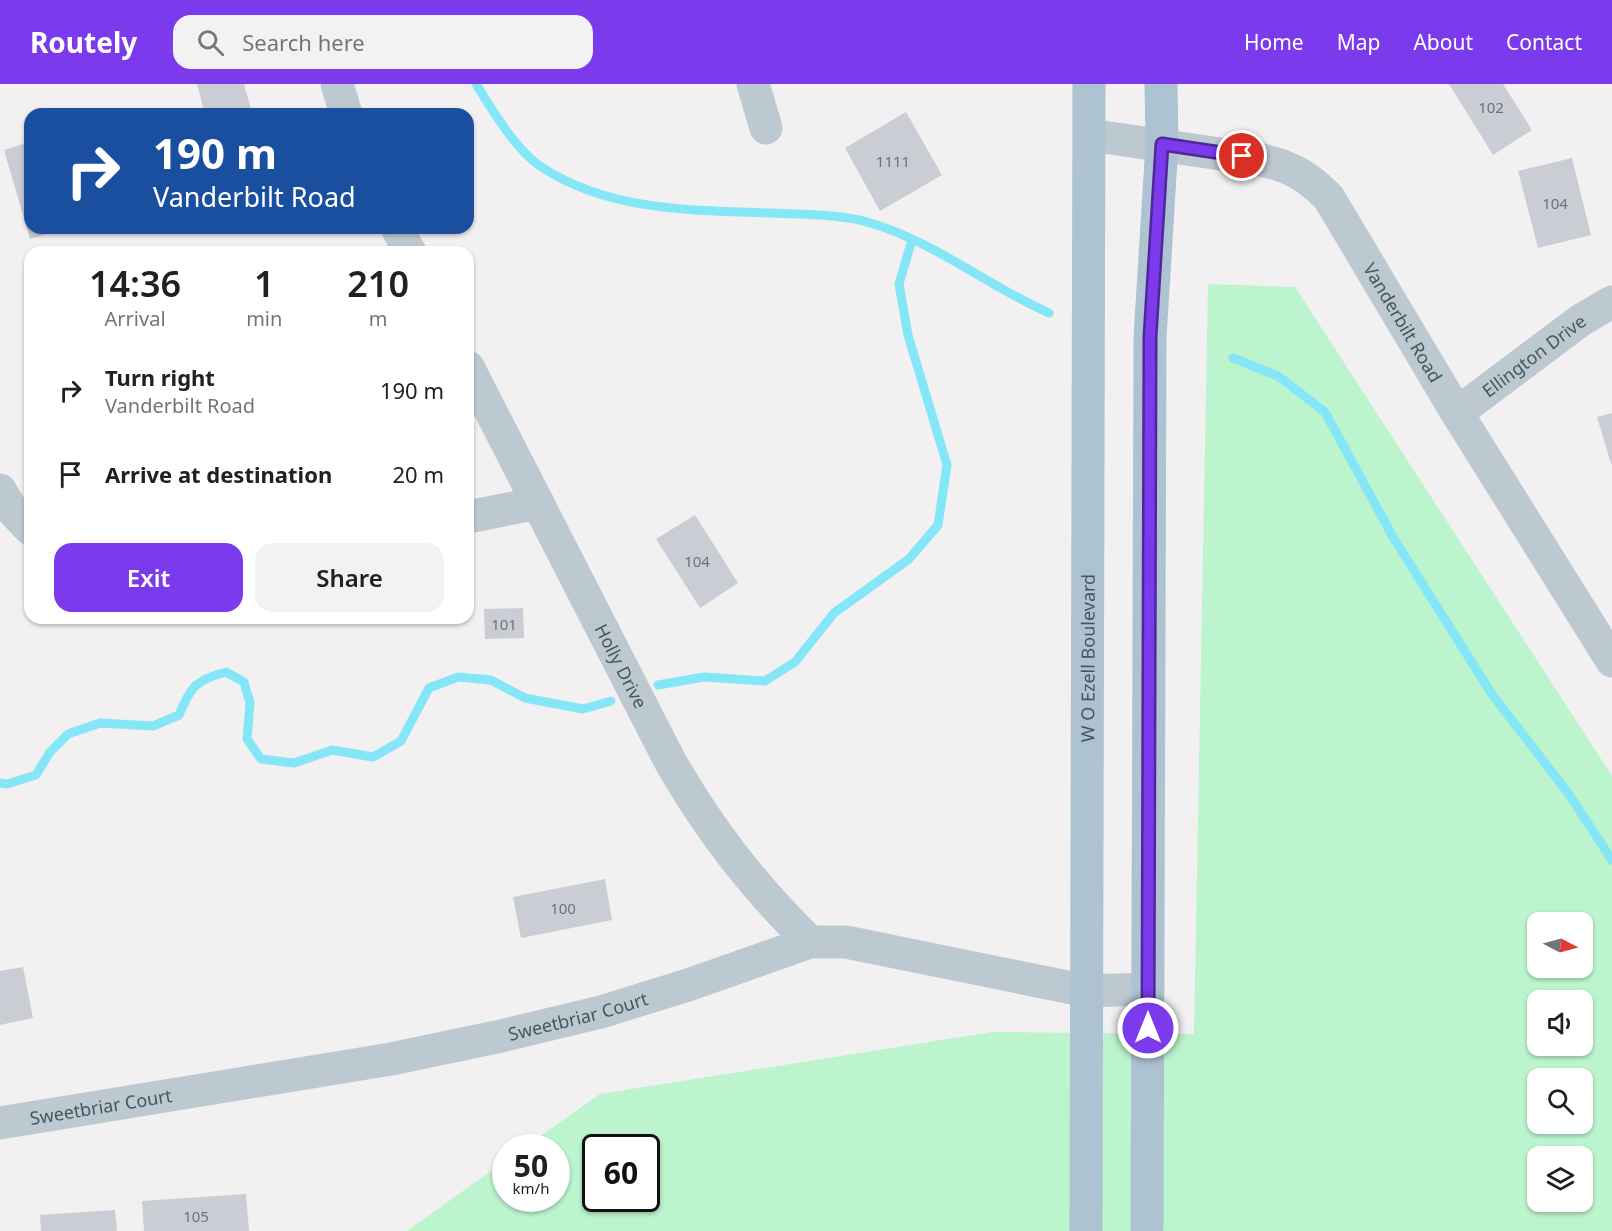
<!DOCTYPE html>
<html lang="en">
<head>
<meta charset="utf-8">
<style>
  body { margin:0; font-family:"Noto Sans",sans-serif; background:#f2f2f2; color:#202124; height:100vh; display:flex; flex-direction:column; font-size:22px; white-space:nowrap }
  * { box-sizing:border-box; margin:0 }
  p { font-size:20px; color:#757577 }
  .icon { flex:none; width:33px; height:33px; fill:none; stroke:currentColor; stroke-width:2; stroke-linecap:round; stroke-linejoin:round }
  .map { position:relative; flex:1; overflow:hidden }
  .drawer { position:absolute; left:24px; top:162px; width:450px; height:378px; display:flex; flex-direction:column; background:#fff; border-radius:18px; box-shadow:0 2px 4px #0004 }
  .drawer>* { flex:none }
  .banner { position:absolute; left:24px; top:24px; width:450px; height:126px; border-radius:18px; box-shadow:0 2px 4px #0004; background:#1a4fa0; color:#fff; overflow:hidden }
  .needle { width:39px; rotate:96deg }
  .controls { position:absolute; left:1527px; top:828px; display:grid; gap:12px }
  .controls a { display:grid; place-items:center; width:66px; height:66px; border-radius:12px; background:#fff; box-shadow:0 2px 4px #0004; font-size:30px }
  .speed { position:absolute; left:492px; top:1050px; display:flex; gap:12px; font-size:30px; font-weight:700; text-align:center }
  .speed>* { display:grid; place-content:center; width:78px; height:78px; border-radius:50%; background:#fff; box-shadow:0 2px 4px #0004; line-height:1 }
  .speed small { font-size:15px; font-weight:400 }
  .speed .limit { border:3px solid #111; border-radius:9px; background:#fff; color:#111 }
  .pin { position:absolute; display:grid; place-items:center; width:51px; height:51px; color:#fff; margin:-26px; border:3px solid #fff; border-radius:50%; box-shadow:0 2px 6px #0007 }
  .me { position:absolute; width:66px; margin:-33px; rotate:0deg; stroke-linejoin:round; filter:drop-shadow(0 0 4px #0008) }
  .turn { display:flex; align-items:center; gap:21px; height:126px; padding:0 30px; font-size:27px }
  .turn .icon { width:78px; height:78px; stroke-width:2.5 }
  .turn b { display:block; font-size:42px; line-height:51px }
  .eta { display:flex; justify-content:space-evenly; align-items:center; height:102px; text-align:center }
  .eta b { font-size:36px; font-weight:600; line-height:42px }
  .button { display:flex; gap:12px; margin-top:auto; padding:12px 30px }
  .button a { flex:1; height:69px; border-radius:18px; background:#7c3aed; color:#fff; font-size:24px; font-weight:600; line-height:69px; text-align:center }
  .button a+a { background:#f2f2f2; color:#202124 }
  ul { padding:0; list-style:none }
  li { display:flex; align-items:center; gap:18px; height:84px; padding:0 30px }
  li div { flex:1 }
  li b { display:block; font-size:22px }
  li em { font-style:normal }
  header { display:flex; align-items:center; gap:36px; box-sizing:border-box; height:84px; padding:0 30px; background:#7c3aed; color:#fff }
  header strong { font-size:28px }
  nav { display:flex; gap:33px; margin-inline-start:auto; font-size:21px }
  .search { width:420px; height:54px; background:#f2f2f2; display:flex; align-items:center; gap:15px; box-sizing:border-box; padding:0 21px; border-radius:18px; color:#757577; font-size:22px }
  .map>svg:first-child { display:block }
  .green { fill:#bbf4cd; fill-rule:evenodd }
  .lines { fill:none; stroke-linecap:round; stroke-linejoin:round }
  .stream { stroke:#84e6f6; stroke-width:9 }
  .building { fill:#caced4 }
  .minor { stroke:#bdc9d1; stroke-width:33 }
  .major { stroke:#aec3d2; stroke-width:33 }
  .route-casing { stroke:#51269a; stroke-width:15 }
  .route { stroke:#7c3aed; stroke-width:10 }
  .labels { text-anchor:middle; dominant-baseline:central; stroke-width:6; stroke-linejoin:round; paint-order:stroke }
  .number-label { font-size:15px; fill:#67747d }
  .street-label { font-size:18px; fill:#465660; stroke:#fff }
</style>
</head>
<body>
<header>
<strong>Routely</strong>
<div class="search"><svg class="icon" aria-label="search" viewBox="0 0 24 24"><circle cx="10" cy="10" r="6"/><path d="M15 15l6 6"/></svg>Search here</div>
<nav><a>Home</a><a>Map</a><a>About</a><a>Contact</a></nav>
</header>
<div class="map">
<svg width="1612" height="1147" viewBox="0 0 1612 1147">
  <rect width="100%" height="100%" fill="#f3f0f1"/>
  <path class="green" d="M1208,200L1295,203L1612,692V1147H407L505,1077L506,1114H556V1064L525,1063L600,1010L992,948L1194,950ZM1538,838H1582V884H1538ZM1538,916H1582V962H1538ZM1538,994H1582V1040H1538ZM596,1064H646V1114H596ZM1538,1072H1582V1118H1538Z"/>
  <g class="lines">
    <g class="stream">
      <path d="M476,0C492,26 517,68 543,84C611,128 695,126 772,129C800,130 840,130 867,138C932,156 988,202 1049,229"/>
      <polyline points="1233,274 1278,292 1325,328 1393,453 1491,609 1568,709 1612,776"/>
      <polyline points="658,601 704,593 765,597 795,578 834,529 909,475 938,441 947,381 908,251 899,200 912,156"/>
      <path d="M0,699L7,700L36,691L50,668L68,650L100,639L153,642L179,631C191,602 196,596 226,588L244,598L250,619L247,655L261,675L294,679L332,666L373,673L401,657L429,604L458,593L491,596L525,614L583,625L611,617"/>
    </g>
  </g>
  <g class="building">
    <polygon points="197,0 244,0 251,25 232,30 205,30"/>
    <polygon points="1449,0 1503,0 1532,46 1493,71"/>
    <polygon points="906,28 942,91 880,127 845,64"/>
    <polygon points="30,58 30,144 65,145 30,155 4,66"/>
    <polygon points="1572,74 1591,151 1538,164 1518,87"/>
    <polygon points="1612,329 1612,380 1611,380 1597,333"/>
    <polygon points="695,431 738,499 700,524 656,455"/>
    <polygon points="523,524 524,554 485,555 484,525"/>
    <polygon points="605,795 612,836 521,854 513,813"/>
    <polygon points="23,883 33,934 0,941 0,887"/>
    <polygon points="246,1110 249,1147 144,1147 142,1117"/>
    <polygon points="115,1126 117,1147 41,1147 40,1131"/>
  </g>
  <g class="lines">
    <g class="minor">
      <polyline points="337,0 346,30"/>
      <polyline points="753,0 766,44"/>
      <path id="s1" d="M1089,51L1262,76C1290,82 1309,93 1329,114L1457,329L1612,577"/>
      <polyline points="397,144 410,168"/>
      <path id="s2" d="M468,283L671,679C711,748 753,802 810,858"/>
      <path id="s3" d="M1457,329L1581,236L1612,218"/>
      <polyline points="0,406 12,426 30,445"/>
      <polyline points="468,433 538,419"/>
      <path id="s4" d="M0,1039L391,975L501,952L601,928L691,900L810,858H846L1087,907L1148,905"/>
    </g>
    <g class="major">
      <path id="s5" d="M1086,1147L1089,0"/>
      <polyline points="1147,1147 1150,253 1162,60 1161,0"/>
    </g>
  </g>
  <g class="lines">
    <defs>
      <polyline id="route" points="1148,944 1150,253 1162,60 1242,72"/>
    </defs>
    <use href="#route" class="route-casing"/>
    <use href="#route" class="route"/>
  </g>
  <g class="labels">
    <g class="number-label">
      <text x="1491" y="23">102</text>
      <text x="893" y="77">1111</text>
      <text x="1555" y="119">104</text>
      <text x="697" y="477">104</text>
      <text x="504" y="540">101</text>
      <text x="563" y="824">100</text>
      <text x="196" y="1132">105</text>
    </g>
    <g class="street-label">
      <text stroke="none"><textPath href="#s1" startOffset="398">Vanderbilt Road</textPath></text>
      <text stroke="none"><textPath href="#s3" startOffset="96">Ellington Drive</textPath></text>
      <text stroke="none"><textPath href="#s5" startOffset="573">W O Ezell Boulevard</textPath></text>
      <text stroke="none"><textPath href="#s2" startOffset="336">Holly Drive</textPath></text>
      <text stroke="none"><textPath href="#s4" startOffset="588">Sweetbriar Court</textPath></text>
      <text stroke="none"><textPath href="#s4" startOffset="102">Sweetbriar Court</textPath></text>
    </g>
  </g>
</svg>
<div class="controls">
<a><svg class="needle" viewBox="-14 -14 28 28"><path d="M0-13l5 13h-10z" fill="#e53935"/><path d="M0 13l5-13h-10z" fill="#757577"/></svg></a>
<a><svg class="icon" aria-label="sound" viewBox="0 0 24 24"><path d="M4 9h4l5-4v14l-5-4H4zM17 9q2 3 0 6"/></svg></a>
<a><svg class="icon" aria-label="search" viewBox="0 0 24 24"><circle cx="10" cy="10" r="6"/><path d="M15 15l6 6"/></svg></a>
<a><svg class="icon" aria-label="layers" viewBox="0 0 24 24"><path d="M12 4l9 5-9 5-9-5zM3 14l9 5 9-5"/></svg></a>
</div>
<div class="speed"><div>50<small>km/h</small></div><div class="limit">60</div></div>
<div class="pin" style="left:1242px;top:72px;background:#d93025"><svg class="icon" aria-label="arrive" viewBox="0 0 24 24"><path d="M6 21V4h12l-3 4 3 4H6"/></svg></div>
<svg class="me" style="left:1148px;top:944px" viewBox="-20 -20 40 40"><circle r="17" fill="#7c3aed" stroke="#fff" stroke-width="3"/><path d="M0-11L8 9 0 5-8 9z" fill="#fff"/></svg>
<div class="banner">
<div class="turn"><svg class="icon" aria-label="right" viewBox="0 0 24 24"><path d="M7 20v-9h11M14 6l5 5-5 5"/></svg><div><b>190 m</b>Vanderbilt Road</div></div>
</div>
<section class="drawer">
<div class="eta">
<div><b>14:36</b><p>Arrival</p></div>
<div><b>1</b><p>min</p></div>
<div><b>210</b><p>m</p></div>
</div>
<ul>
<li><svg class="icon" aria-label="right" viewBox="0 0 24 24"><path d="M7 20v-9h11M14 6l5 5-5 5"/></svg><div><b>Turn right</b><p>Vanderbilt Road</p></div><em>190 m</em></li>
<li><svg class="icon" aria-label="arrive" viewBox="0 0 24 24"><path d="M6 21V4h12l-3 4 3 4H6"/></svg><div><b>Arrive at destination</b></div><em>20 m</em></li>
</ul>
<div class="button"><a>Exit</a><a>Share</a></div>
</section>
</div>
</body>
</html>
